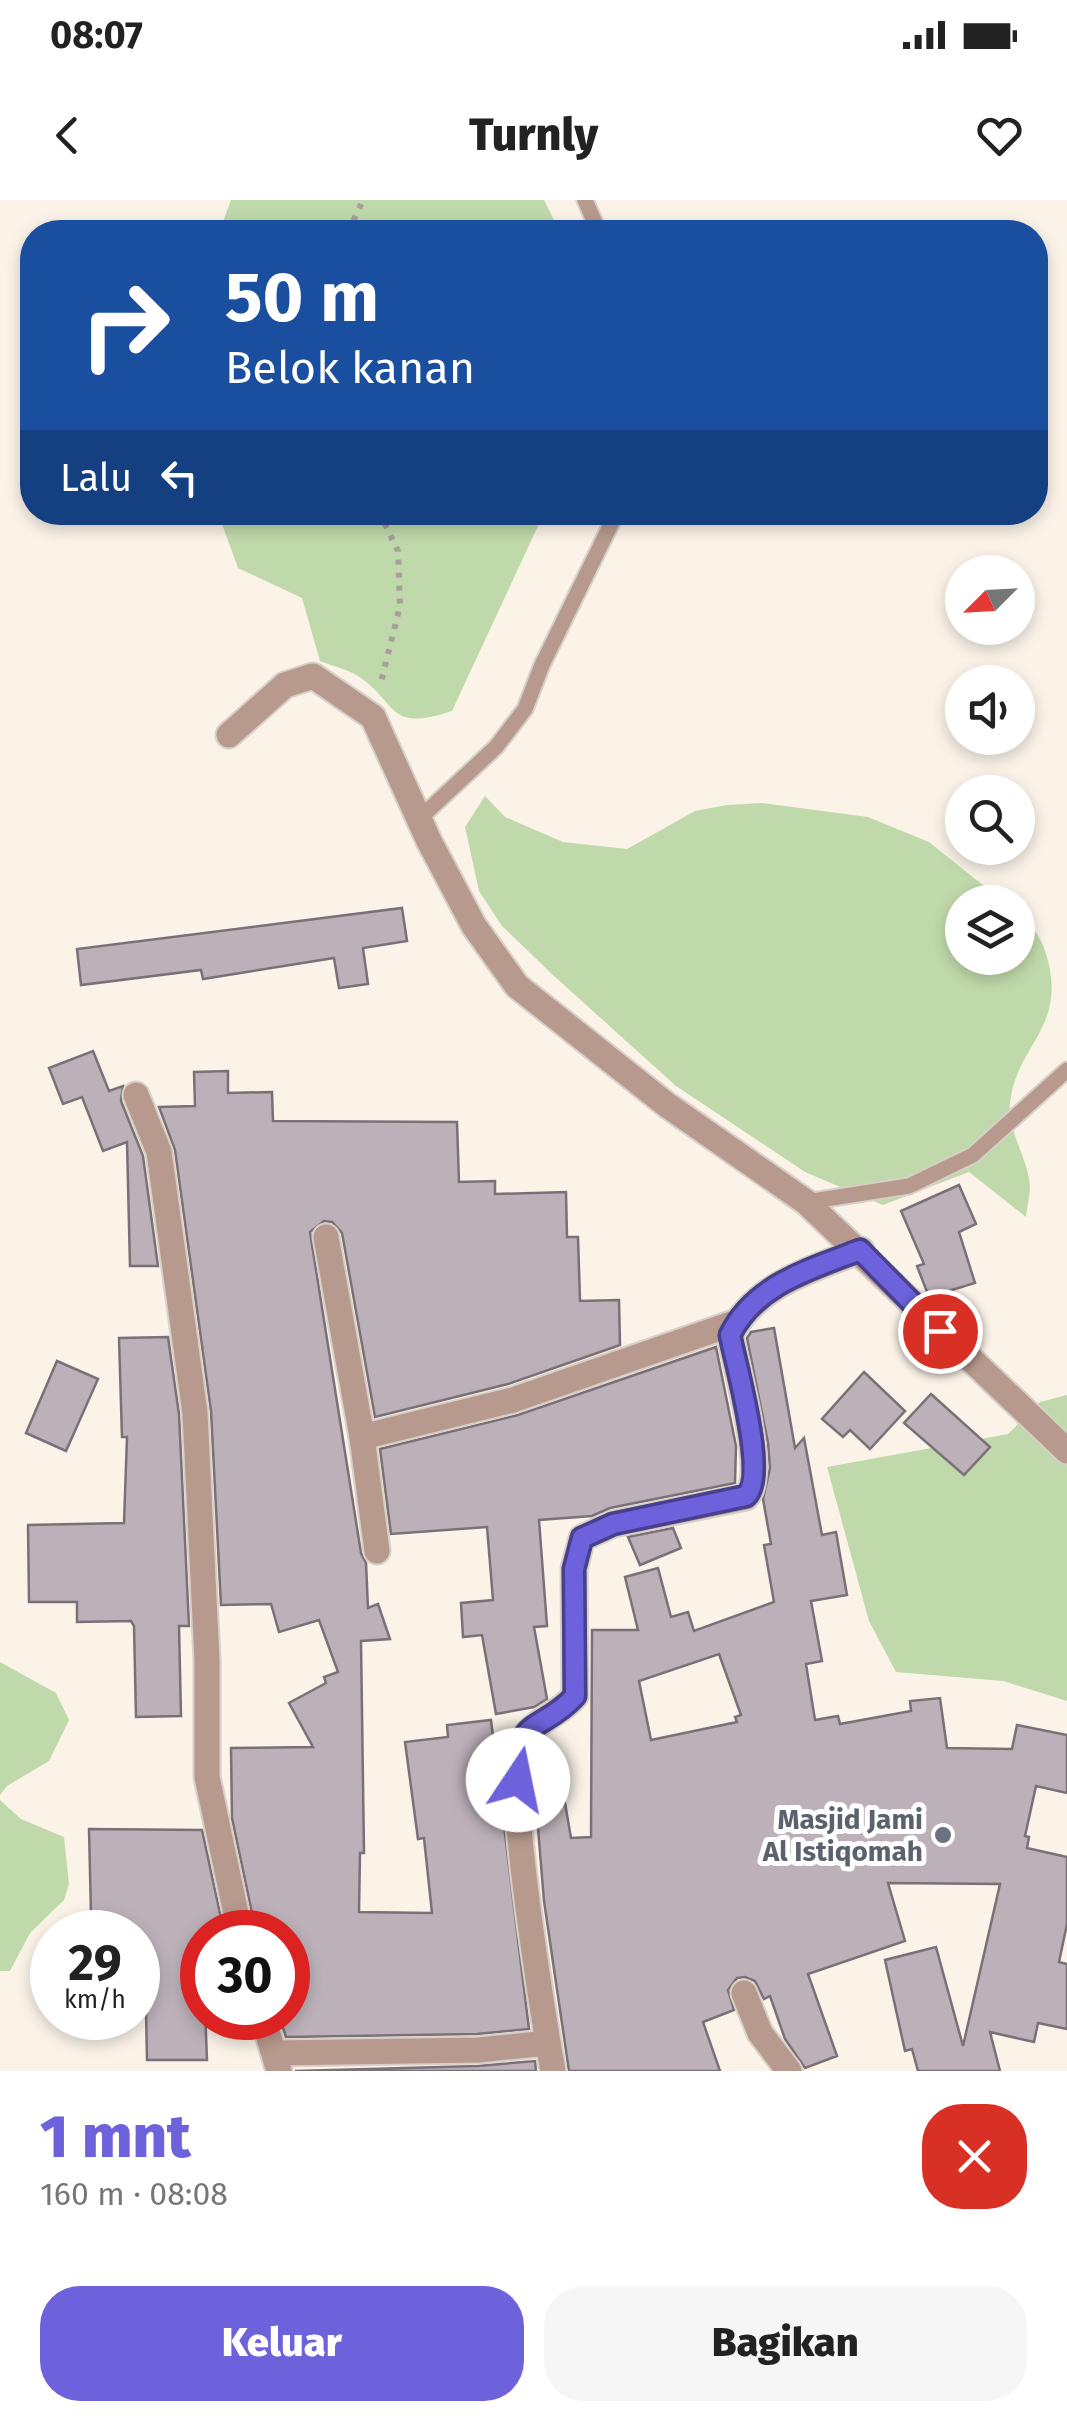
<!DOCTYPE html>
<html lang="id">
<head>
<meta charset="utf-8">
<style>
  body { margin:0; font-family:"Fira Sans",sans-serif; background:#f6f6f6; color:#222; height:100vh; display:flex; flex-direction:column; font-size:38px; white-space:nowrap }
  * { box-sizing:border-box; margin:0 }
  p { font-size:32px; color:#767676 }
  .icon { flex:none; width:55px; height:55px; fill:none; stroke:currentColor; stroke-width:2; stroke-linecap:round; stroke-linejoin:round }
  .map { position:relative; height:1871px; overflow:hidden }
  .sheet { display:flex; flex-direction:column; background:#fff; flex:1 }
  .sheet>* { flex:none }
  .banner { position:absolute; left:20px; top:20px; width:1028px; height:305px; border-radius:40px; box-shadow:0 5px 15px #0003; background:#1a4fa0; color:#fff; overflow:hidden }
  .needle { width:65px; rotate:246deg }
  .tools { position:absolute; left:945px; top:355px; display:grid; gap:20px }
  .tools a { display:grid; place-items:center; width:90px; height:90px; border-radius:50%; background:#fff; box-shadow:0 5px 15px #0003; font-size:50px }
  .speed { position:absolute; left:30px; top:1710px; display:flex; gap:20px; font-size:50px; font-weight:700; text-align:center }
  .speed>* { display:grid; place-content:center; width:130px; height:130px; border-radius:50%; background:#fff; box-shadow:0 5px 15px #0003; line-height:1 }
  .speed small { font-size:25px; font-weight:400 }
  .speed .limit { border:15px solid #d22; background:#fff; color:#111 }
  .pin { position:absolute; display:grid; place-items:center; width:85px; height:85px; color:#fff; margin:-42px; border:5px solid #fff; border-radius:50%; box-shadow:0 2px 10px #0007 }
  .me { position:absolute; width:110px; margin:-55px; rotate:11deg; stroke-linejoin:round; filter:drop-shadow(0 0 8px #0008) }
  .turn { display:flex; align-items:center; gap:35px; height:210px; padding:0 40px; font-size:45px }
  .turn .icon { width:130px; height:130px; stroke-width:2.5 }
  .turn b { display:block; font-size:70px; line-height:85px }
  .then { display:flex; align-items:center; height:95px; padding:0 40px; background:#0003; gap:20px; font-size:38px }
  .round { display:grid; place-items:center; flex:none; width:105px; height:105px; border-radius:40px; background:#f6f6f6 }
  .overview { display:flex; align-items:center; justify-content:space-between; height:170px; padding:0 40px }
  h1 { font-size:60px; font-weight:800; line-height:75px; color:#6d62dc }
  .cta { display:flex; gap:20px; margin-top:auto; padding:20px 40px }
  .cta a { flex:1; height:115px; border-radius:40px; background:#6d62dc; color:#fff; font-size:40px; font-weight:800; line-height:115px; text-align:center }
  .cta a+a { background:#f6f6f6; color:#222 }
  .status { display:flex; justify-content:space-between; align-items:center; height:70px; padding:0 50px; background:#fff; direction:ltr }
  .status svg { height:28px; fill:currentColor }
  header { display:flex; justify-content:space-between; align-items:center; height:130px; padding:0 40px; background:#fff; font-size:45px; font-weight:800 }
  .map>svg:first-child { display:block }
  .green { fill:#c0d9aa }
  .building { fill:#bcb1b9; stroke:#7b7078; stroke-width:2.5; fill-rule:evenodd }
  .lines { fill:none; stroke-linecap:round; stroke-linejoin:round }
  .service-casing { stroke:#d7d0c7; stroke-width:19 }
  .minor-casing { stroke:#d7d0c7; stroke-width:29 }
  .path { stroke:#a6a098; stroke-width:6; stroke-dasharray:5 8; stroke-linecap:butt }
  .service { stroke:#b7998e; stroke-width:15 }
  .minor { stroke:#b7998e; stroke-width:25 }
  .route-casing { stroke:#47408f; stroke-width:25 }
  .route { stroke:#6d62dc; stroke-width:18 }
  .worship-dot { fill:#6b7280; stroke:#fff; stroke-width:4 }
  .labels { text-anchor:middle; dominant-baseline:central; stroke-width:10; stroke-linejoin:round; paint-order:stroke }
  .worship-label { font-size:28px; font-weight:bold; fill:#5b616d; stroke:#fff; text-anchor:end }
</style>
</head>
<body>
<div class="status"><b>08:07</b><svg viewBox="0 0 49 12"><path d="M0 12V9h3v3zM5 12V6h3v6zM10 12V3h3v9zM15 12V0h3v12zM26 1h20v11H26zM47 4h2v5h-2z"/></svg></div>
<header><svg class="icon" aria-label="back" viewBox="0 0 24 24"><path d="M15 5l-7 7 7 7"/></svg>Turnly<svg class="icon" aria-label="heart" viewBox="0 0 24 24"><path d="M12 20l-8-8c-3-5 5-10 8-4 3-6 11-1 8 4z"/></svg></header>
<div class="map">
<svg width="1067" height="1871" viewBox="0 0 1067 1871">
  <rect width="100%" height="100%" fill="#fbf3e8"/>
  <g class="green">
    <polygon points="231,0 544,0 560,32 219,32"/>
    <path d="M218,313V312L544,313L452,511C386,533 399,503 358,476C347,469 332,466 320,461L302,398L238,368Z"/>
    <path d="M485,596L505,617L563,642L627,649L695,611L727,605L762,603L868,617L929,642L1004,702H962V758H1018V714C1036,729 1044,741 1049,765C1063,831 1016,846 1010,903C1007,930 1028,958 1030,986C1030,995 1027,1007 1026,1017L969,972L883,1005L805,972L676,886L554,776L502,726L479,691L465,627Z"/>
    <polygon points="1067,1195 1067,1501 1003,1481 896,1472 869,1421 827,1267 1008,1234 1040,1202"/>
    <polygon points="0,1462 56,1493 69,1520 49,1561 7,1586 0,1595"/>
    <polygon points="0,1600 21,1619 64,1637 69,1684 64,1700 30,1733 10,1771 0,1771"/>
  </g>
  <g class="building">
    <polygon points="402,708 407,741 363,748 368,784 339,788 334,758 203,779 201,770 81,785 77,749"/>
    <polygon points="93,851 109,891 123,886 121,901 143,956 158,1066 130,1066 127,942 103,951 82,897 63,904 49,868"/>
    <polygon points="228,871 228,893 272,892 273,921 457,922 459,982 495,981 495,994 566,992 567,1037 578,1037 580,1101 619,1100 620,1145 508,1184 375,1217 342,1033 332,1022 324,1021 310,1032 361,1353 366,1363 368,1408 378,1404 390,1439 361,1441 364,1653 360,1653 359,1712 432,1713 424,1638 418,1639 405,1542 448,1537 447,1525 491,1520 529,1829 477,1834 286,1837 280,1819 288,1819 288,1732 256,1732 232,1618 231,1548 313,1547 289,1503 326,1483 324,1477 338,1472 319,1420 279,1432 271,1404 221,1405 211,1211 175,950 159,907 195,906 194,872"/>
    <polygon points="959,985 976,1024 959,1032 975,1083 929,1097 917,1066 924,1064 901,1011"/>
    <path d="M774,1128L795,1248L804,1238L822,1335L836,1332L847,1395L811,1401L822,1461L806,1464L815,1520L838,1516L840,1524L911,1511L910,1501L940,1498L947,1548L1012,1549L1017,1525L1067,1535V1593L1036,1586L1025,1636L1029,1637L1027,1648L1067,1657V1724L1059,1762L1067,1764V1829L1038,1823L1034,1842L990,1832L1000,1871H918L912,1849L905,1851L885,1760L936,1747L963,1846L1000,1684L888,1683L905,1741L808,1774L837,1856L805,1868L785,1839L770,1796L764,1799L755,1781L745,1777L737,1778L728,1790L734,1810L703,1822L720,1871H569L544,1701L533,1567L558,1562L571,1638L591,1637L592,1430H638L625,1377L658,1368L671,1417L688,1412L694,1431L774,1402L764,1345L771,1344L763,1299L770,1268L768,1243L747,1138L751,1132ZM719,1454L741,1515L735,1517L737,1522L651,1540L639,1481Z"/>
    <polygon points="168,1137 179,1214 189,1426 179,1426 181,1516 136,1517 134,1426 131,1421 77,1422 77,1402 29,1402 28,1325 124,1323 127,1237 122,1237 119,1138"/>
    <polygon points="716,1147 736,1246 735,1283 610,1308 592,1316 539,1320 547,1426 534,1427 547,1499 534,1507 496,1514 482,1435 463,1437 461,1403 493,1400 487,1327 391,1334 380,1249 518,1215"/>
    <polygon points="57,1161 98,1179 66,1251 26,1233"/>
    <polygon points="864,1172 905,1211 870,1249 850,1230 843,1237 822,1219"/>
    <polygon points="931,1194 990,1247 964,1275 904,1223"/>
    <polygon points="673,1328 681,1348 640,1365 628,1337"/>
    <polygon points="89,1629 202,1630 224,1732 202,1732 207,1860 147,1860 146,1810 138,1810 138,1732 113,1732 112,1714 91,1714"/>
    <polygon points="535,1861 536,1871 295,1871 478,1866"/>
  </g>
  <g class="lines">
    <defs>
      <g id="service">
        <polyline points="585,0 599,32"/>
        <polyline points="419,619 496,547 525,509 542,465 617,312"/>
        <polyline points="806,1002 909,986 973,955 1067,870"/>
      </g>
      <g id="minor">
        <polyline points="229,535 285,485 313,476 373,517 429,641 474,726 517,786 667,905 806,1002 1067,1251"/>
        <polyline points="136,895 159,952 195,1213 207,1460 207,1577 240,1732"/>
        <polyline points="326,1037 362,1237 377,1351"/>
        <polyline points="362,1237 513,1200 737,1122"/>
        <polyline points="744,1793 760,1833 789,1871"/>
        <polyline points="263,1818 279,1871"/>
        <polyline points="275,1853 478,1850 548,1843"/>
        <path d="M553,1871C544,1823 505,1579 519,1547C531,1520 557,1517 575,1496L574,1369L582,1338L613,1324L746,1297C768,1275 736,1167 730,1135C756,1084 811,1070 861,1050"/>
      </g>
    </defs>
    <use href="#service" class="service-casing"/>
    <use href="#minor" class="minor-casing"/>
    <g class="path">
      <polyline points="348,32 363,0"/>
      <polyline points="379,312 398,351 400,406 380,486"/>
    </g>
    <use href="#service" class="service"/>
    <use href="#minor" class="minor"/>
  </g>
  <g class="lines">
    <defs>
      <path id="route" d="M518,1580C514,1515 542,1533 575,1496L574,1369L582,1338L613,1324L746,1296C768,1276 736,1166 730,1135C755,1084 811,1069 860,1050L940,1131"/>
    </defs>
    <use href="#route" class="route-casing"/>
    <use href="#route" class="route"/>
  </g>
  <circle class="worship-dot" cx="943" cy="1635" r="10"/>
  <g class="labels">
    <g class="worship-label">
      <text x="923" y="1619">Masjid Jami<tspan x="923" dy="32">Al Istiqomah</tspan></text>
    </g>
  </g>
</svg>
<div class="tools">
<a><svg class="needle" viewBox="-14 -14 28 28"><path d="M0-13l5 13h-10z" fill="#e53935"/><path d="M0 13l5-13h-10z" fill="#767676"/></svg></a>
<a><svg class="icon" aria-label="sound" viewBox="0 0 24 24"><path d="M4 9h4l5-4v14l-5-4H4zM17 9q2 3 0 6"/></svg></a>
<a><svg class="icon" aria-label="search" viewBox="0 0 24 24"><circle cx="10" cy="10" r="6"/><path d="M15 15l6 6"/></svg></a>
<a><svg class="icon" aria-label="layers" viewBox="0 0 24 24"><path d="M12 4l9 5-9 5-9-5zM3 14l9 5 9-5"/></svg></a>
</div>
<div class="speed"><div>29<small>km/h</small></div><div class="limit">30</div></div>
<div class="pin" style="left:940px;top:1131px;background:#d93025"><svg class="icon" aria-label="arrive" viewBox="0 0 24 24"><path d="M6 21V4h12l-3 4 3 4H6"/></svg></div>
<svg class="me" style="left:518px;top:1580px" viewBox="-20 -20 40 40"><circle r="19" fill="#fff"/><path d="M0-13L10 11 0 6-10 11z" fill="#6d62dc"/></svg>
<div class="banner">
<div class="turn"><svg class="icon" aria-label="right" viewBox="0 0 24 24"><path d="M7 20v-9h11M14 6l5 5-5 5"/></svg><div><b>50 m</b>Belok kanan</div></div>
<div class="then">Lalu<svg class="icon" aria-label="left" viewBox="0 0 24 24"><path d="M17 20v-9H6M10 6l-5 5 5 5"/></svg></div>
</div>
</div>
<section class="sheet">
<div class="overview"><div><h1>1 mnt</h1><p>160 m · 08:08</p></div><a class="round" style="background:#d93025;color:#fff"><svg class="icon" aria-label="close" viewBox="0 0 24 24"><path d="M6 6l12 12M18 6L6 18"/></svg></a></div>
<div class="cta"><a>Keluar</a><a>Bagikan</a></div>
</section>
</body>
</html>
